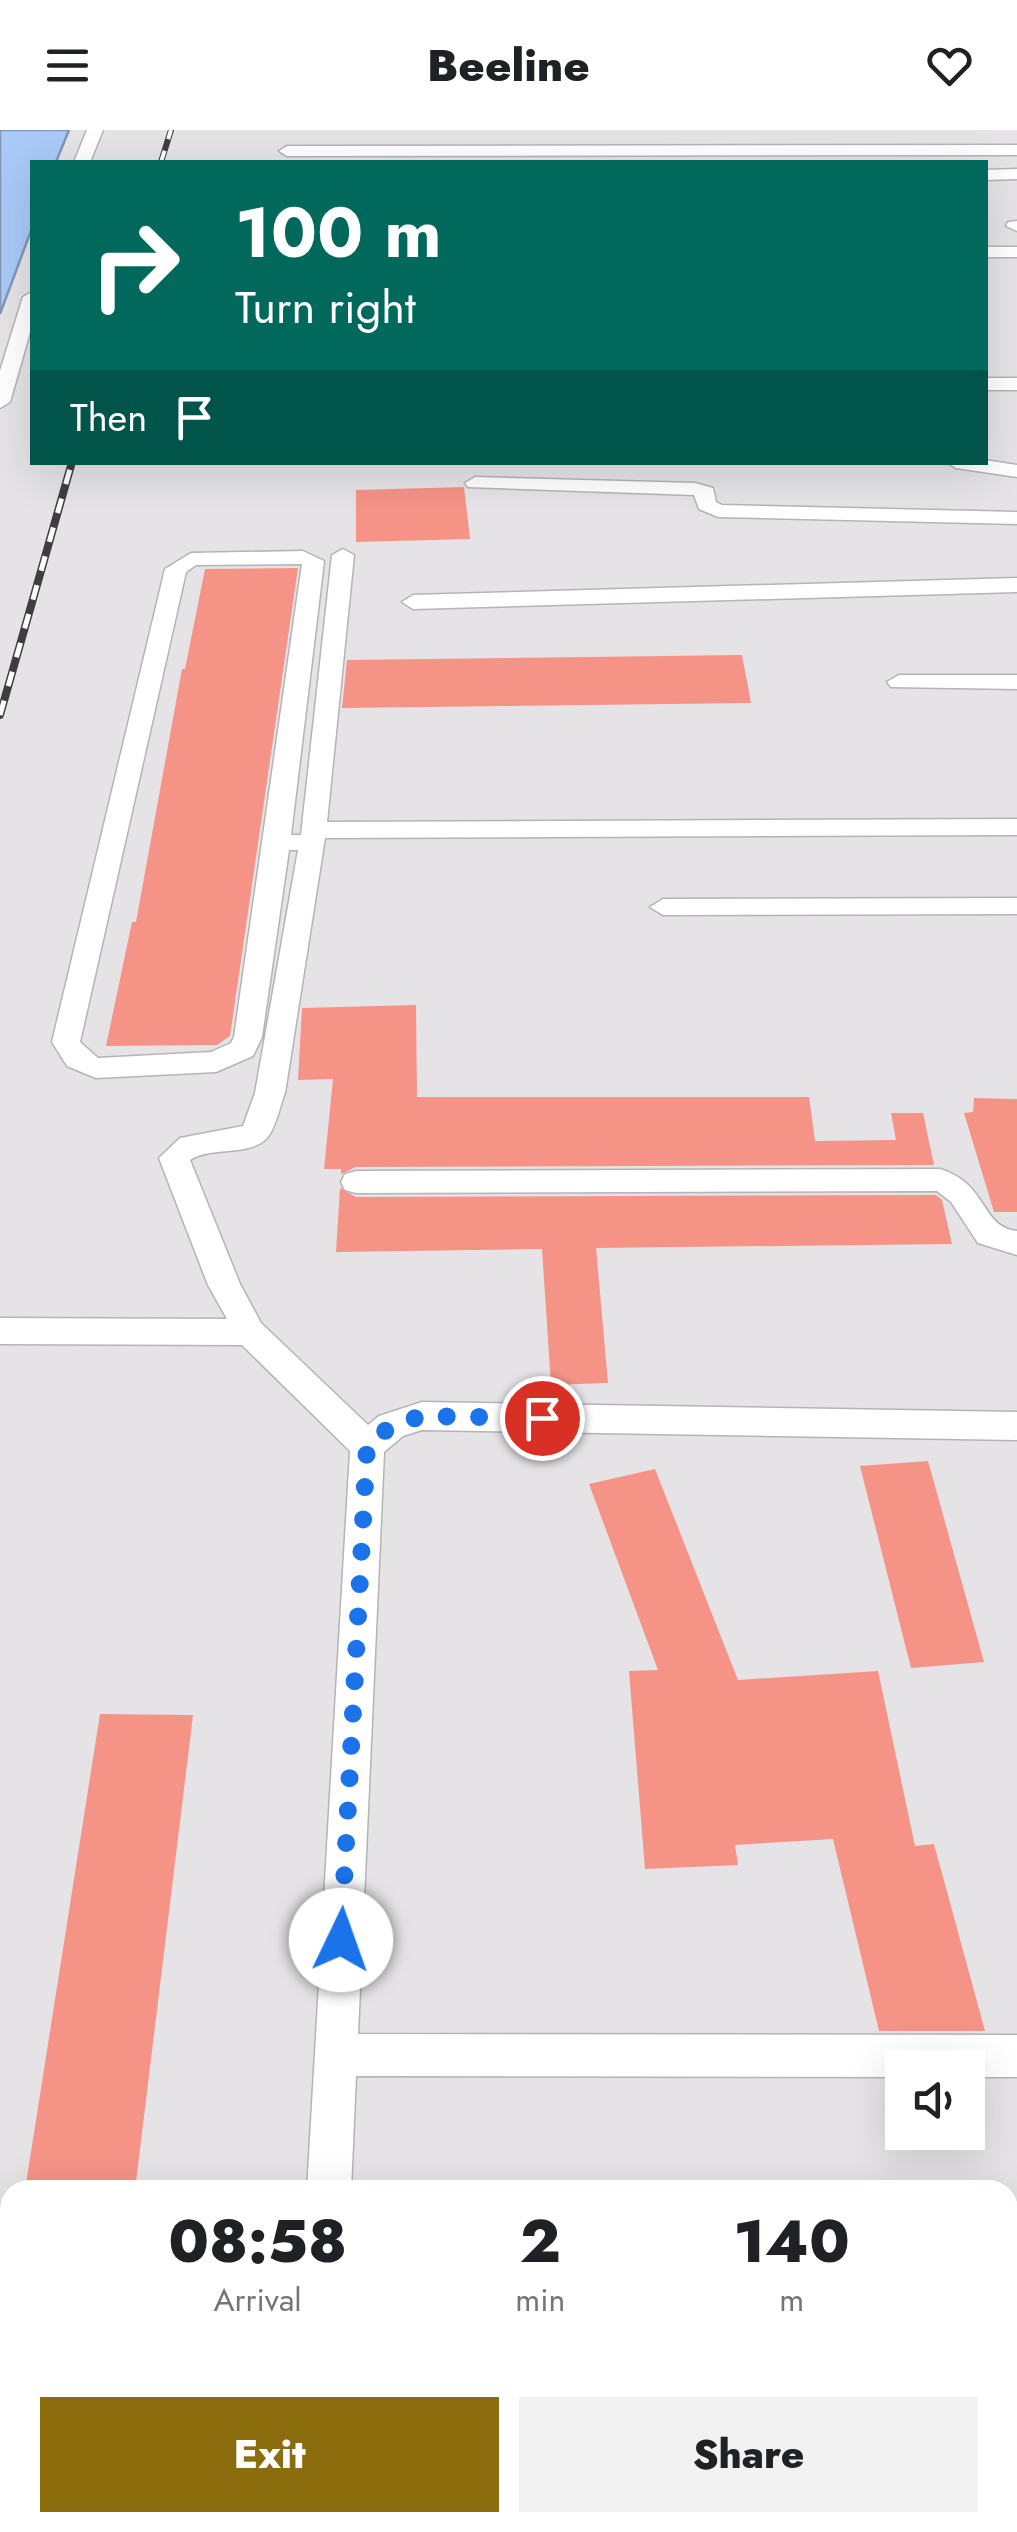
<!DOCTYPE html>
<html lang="en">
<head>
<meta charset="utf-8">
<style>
  body { margin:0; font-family:Jost,sans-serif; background:#f2f2f2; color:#202124; height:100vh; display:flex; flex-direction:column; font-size:38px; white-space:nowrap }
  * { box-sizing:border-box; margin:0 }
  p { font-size:32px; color:#757577 }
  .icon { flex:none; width:55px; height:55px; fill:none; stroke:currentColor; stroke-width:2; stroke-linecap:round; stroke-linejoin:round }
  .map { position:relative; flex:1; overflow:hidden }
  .panel { position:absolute; left:0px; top:2050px; width:1018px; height:352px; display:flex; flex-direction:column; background:#fff; border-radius:30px 30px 0 0; box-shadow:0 10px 40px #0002 }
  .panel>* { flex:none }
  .guide { position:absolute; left:30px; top:30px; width:958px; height:305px; border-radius:0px; box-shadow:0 10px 40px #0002; background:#00695c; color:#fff; overflow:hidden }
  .tools { position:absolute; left:885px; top:1920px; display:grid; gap:20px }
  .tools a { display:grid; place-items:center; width:100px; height:100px; border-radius:0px; background:#fff; box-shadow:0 10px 40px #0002; font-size:50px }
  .pin { position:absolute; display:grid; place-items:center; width:85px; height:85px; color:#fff; margin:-42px; border:5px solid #fff; border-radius:50%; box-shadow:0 2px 10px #0007 }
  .me { position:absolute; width:110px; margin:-55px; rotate:3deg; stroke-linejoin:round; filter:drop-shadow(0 0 8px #0008) }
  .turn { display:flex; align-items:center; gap:35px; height:210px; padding:0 40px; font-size:45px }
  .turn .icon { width:130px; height:130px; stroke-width:2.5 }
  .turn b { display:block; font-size:70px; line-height:85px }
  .then { display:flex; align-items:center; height:95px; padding:0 40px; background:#0003; gap:20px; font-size:38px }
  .eta { display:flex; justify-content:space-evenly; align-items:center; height:170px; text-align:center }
  .eta b { font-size:60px; font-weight:800; line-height:70px }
  .action { display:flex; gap:20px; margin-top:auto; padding:20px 40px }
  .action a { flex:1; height:115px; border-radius:0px; background:#8b6d0e; color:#fff; font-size:40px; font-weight:800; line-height:115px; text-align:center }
  .action a+a { background:#f2f2f2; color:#202124 }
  header { display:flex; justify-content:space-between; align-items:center; height:130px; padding:0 40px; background:#fff; font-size:45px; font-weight:800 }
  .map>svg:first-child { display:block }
  .water { fill:#a9c9f6; stroke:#8097b6; stroke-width:2.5 }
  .building { fill:#f59387 }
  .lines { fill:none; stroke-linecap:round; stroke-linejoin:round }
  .minor-casing { stroke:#b5b3b6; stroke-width:3 }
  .minor { fill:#fff; fill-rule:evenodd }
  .rail-far1-casing { stroke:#3f3d3f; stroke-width:6 }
  .rail-casing { stroke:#3f3d3f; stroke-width:8 }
  .rail-far1 { stroke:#fff; stroke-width:4; stroke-dasharray:12; stroke-linecap:butt }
  .rail { stroke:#fff; stroke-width:5; stroke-dasharray:15; stroke-linecap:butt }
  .route { stroke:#1a73e8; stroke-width:18; stroke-dasharray:0 32.4 }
</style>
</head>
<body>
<header><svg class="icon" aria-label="menu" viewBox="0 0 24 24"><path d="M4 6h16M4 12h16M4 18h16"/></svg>Beeline<svg class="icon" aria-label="heart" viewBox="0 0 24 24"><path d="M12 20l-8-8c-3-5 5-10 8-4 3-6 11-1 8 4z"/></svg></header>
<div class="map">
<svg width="1017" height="2402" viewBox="0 0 1017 2402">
  <rect width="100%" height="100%" fill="#e6e3e7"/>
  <polygon class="water" points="0,0 69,0 56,32 32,32 32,98 0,184"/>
  <g class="building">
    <polygon points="464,357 470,409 356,412 356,360"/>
    <polygon points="298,438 230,906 217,915 106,916 132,792 136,792 182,539 185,539 205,439"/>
    <polygon points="742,525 751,573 342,578 347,530"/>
    <polygon points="416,875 417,967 809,967 815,1011 896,1010 891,983 923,983 934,1035 356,1037 341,1044 341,1039 324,1039 333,949 298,950 302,878"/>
    <polygon points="974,968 1017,969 1017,1082 994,1082 964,983 973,982"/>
    <polygon points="340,1058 356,1067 936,1065 942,1070 952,1114 596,1118 608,1253 551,1255 542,1119 336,1122"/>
    <polygon points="928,1331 984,1532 911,1538 860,1336"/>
    <polygon points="655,1339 738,1550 878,1541 915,1716 934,1714 985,1901 879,1901 833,1709 735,1715 738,1735 645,1739 629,1541 658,1540 589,1354"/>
    <polygon points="100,1584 193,1585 135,2060 25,2060"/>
  </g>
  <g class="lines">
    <defs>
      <g id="minor">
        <polygon points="87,0 103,0 90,32 74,32"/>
        <polygon points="1017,15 1017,25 287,26 279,21 287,16"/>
        <polygon points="1017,39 1017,49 985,50 985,40"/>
        <polygon points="1017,91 1017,101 1006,96 1008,92"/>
        <rect x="985" y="117" width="32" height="10"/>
        <polygon points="32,162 32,195 10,272 0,278 0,241 23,167"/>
        <rect x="985" y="248" width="32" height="12"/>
        <polygon points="985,330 1017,335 1017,347 956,338 946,332"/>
        <polygon points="475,347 695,353 713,358 716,372 722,375 1017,382 1017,394 718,387 699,379 694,365 468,357 465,353"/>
        <path d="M343,419L354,425L327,692L1017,689V705L325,708L285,963C280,976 276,998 267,1008C249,1027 211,1016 190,1030L240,1154L261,1193L368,1295L379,1286L422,1272L1017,1282V1310L422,1300L403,1306L384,1322L358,1904L1017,1905V1947H968V1938H902V1947L356,1946L351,2060H307L350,1321L242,1215L0,1214V1188L227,1189L208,1155L159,1028L180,1008L243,996L255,963L298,720H289L262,907L253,926L216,942L96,948L67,936L52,912L165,439L191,423L303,421L324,431L291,705H301L332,425ZM302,434L234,907L231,913L211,922L98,928L80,912L186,442L196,435Z"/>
        <polygon points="1017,448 1017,462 413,479 402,472 413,465"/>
        <polygon points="899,545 1017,545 1017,559 891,557 887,552"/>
        <polygon points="1017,768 1017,784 663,785 650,777 663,769"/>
        <path d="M940,1039C989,1054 980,1097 1017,1101V1125L978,1113L951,1072L937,1061L356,1063L345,1060L341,1052L345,1044L356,1041Z"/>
        <rect x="287" y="2392" width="50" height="10"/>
      </g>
    </defs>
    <use href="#minor" class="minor-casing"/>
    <use href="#minor" class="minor"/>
    <defs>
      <polyline id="rail-far1" points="161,32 171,0"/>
      <polyline id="rail" points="0,585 72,332"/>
    </defs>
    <use href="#rail-far1" class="rail-far1-casing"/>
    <use href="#rail" class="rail-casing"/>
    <use href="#rail-far1" class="rail-far1"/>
    <use href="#rail" class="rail"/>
  </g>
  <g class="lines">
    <polyline class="route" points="341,1810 367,1316 391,1296 422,1286 542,1288"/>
  </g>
</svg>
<div class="tools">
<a><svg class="icon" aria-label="sound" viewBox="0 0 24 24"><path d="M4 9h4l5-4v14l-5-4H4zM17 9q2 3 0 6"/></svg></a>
</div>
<div class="pin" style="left:542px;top:1288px;background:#d93025"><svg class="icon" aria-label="arrive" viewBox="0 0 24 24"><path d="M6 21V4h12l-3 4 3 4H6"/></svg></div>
<svg class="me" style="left:341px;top:1810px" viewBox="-20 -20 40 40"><circle r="19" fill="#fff"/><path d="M0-13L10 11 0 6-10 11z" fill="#1a73e8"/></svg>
<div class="guide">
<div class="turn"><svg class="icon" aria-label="right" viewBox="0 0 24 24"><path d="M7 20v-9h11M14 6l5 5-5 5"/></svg><div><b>100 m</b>Turn right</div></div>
<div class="then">Then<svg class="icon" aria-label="arrive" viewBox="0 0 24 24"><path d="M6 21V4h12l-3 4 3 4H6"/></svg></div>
</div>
<section class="panel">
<div class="eta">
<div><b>08:58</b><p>Arrival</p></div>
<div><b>2</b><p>min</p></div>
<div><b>140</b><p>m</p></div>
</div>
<div class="action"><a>Exit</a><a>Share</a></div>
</section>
</div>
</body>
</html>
